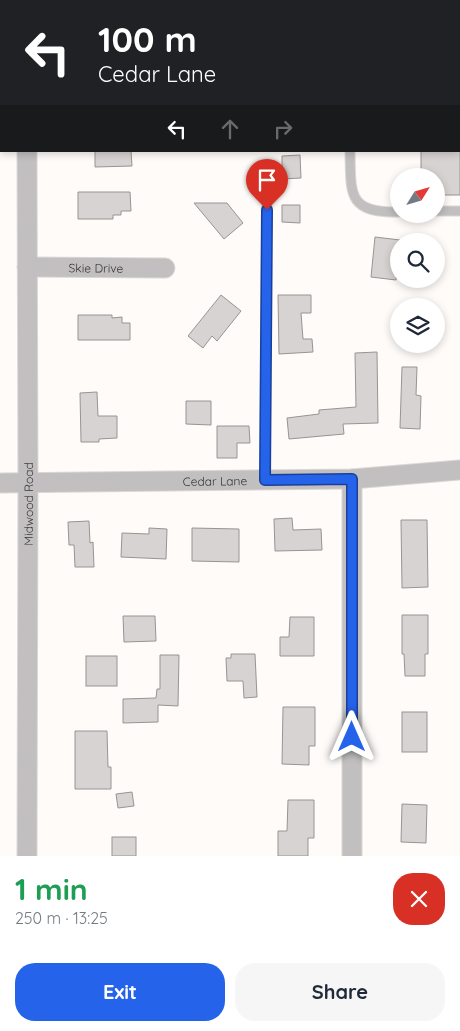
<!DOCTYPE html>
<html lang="en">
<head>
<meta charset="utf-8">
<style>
  body { margin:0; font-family:Quicksand,sans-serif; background:#f6f6f7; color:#1f2937; height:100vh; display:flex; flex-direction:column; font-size:19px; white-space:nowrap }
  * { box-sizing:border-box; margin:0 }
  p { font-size:16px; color:#747a83 }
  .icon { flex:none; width:28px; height:28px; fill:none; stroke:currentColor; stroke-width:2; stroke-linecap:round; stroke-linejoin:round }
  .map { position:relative; height:856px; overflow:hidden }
  .panel { display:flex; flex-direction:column; background:#fff; flex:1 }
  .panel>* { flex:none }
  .top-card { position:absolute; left:0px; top:0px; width:460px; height:152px; box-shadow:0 2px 8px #0003; background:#202124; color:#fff; overflow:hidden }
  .needle { width:32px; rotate:53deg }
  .buttons { position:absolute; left:390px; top:168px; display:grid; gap:10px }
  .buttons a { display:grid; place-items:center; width:55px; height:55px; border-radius:50%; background:#fff; box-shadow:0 2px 8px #0003; font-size:25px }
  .pin { position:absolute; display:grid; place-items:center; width:42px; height:42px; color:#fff; margin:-51px -21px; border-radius:50% 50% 50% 0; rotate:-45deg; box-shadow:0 0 5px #0007 }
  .pin .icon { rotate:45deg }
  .me { position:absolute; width:55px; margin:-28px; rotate:0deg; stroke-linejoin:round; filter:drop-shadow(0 0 4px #0008) }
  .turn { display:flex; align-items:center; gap:18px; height:105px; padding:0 15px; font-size:22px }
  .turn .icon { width:65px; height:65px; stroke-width:2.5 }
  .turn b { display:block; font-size:35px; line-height:42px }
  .lanes { display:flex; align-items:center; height:48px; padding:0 15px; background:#0003; justify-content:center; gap:25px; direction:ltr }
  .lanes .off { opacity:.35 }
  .round { display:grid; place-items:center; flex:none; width:52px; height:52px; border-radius:20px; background:#f6f6f7 }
  .overview { display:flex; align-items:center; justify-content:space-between; height:85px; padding:0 15px }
  h1 { font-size:30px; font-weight:700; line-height:38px; color:#1e9e55 }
  .cta { display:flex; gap:10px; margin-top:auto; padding:10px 15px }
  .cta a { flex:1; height:58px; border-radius:20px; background:#2563eb; color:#fff; font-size:20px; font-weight:700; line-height:58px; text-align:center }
  .cta a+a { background:#f6f6f7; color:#1f2937 }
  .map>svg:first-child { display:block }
  .building { fill:#d7d3d2; stroke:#989493 }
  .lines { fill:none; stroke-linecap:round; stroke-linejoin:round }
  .lane-casing { stroke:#dbd7d6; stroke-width:11 }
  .street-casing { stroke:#dbd7d6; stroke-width:21 }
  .lane { stroke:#c1bfbf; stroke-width:9 }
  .street { stroke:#c1bfbf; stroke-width:19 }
  .route-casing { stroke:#184099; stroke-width:12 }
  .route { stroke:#2563eb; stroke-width:9 }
  .labels { text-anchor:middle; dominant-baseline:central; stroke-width:4.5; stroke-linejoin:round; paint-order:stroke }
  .street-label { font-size:12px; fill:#363434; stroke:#fffbf9 }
</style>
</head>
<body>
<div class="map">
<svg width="460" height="856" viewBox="0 0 460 856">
  <rect width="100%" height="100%" fill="#fffbf9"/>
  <g class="building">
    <polygon points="95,151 131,151 132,166 95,167"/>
    <polygon points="421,151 460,151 460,195 436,195 436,176 421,176"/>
    <polygon points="300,155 301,178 282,179 282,156"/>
    <polygon points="78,192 130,192 131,211 121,211 121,215 113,215 113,219 78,219"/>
    <polygon points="194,203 227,203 243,223 224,239"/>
    <polygon points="282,205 300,205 300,223 282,222"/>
    <polygon points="375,237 400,240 396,280 371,277"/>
    <polygon points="221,295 241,311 217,341 212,336 203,348 188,336"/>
    <polygon points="278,295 311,295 311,313 301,313 303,339 312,339 313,352 279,354"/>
    <polygon points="78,315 112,315 112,318 122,317 122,323 130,323 130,340 78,340"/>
    <polygon points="377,352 378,423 343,424 344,434 289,439 287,418 319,414 319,410 356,407 355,353"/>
    <polygon points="402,367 417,367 416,395 421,396 420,429 400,428"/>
    <polygon points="97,392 98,416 117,416 117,438 99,439 99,442 81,442 80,393"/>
    <polygon points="186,401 211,401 211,425 186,424"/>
    <polygon points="217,426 249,426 250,443 237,443 237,458 217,458"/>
    <polygon points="292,518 293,530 321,529 322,550 275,551 274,519"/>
    <polygon points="401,520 427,520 428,587 402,588"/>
    <polygon points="89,521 90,543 93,542 94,567 75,567 74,545 69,545 68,522"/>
    <polygon points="149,528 167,529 166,559 121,557 122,533 149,534"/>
    <polygon points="192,528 239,529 239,562 192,561"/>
    <polygon points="402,615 428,615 428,654 425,654 425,676 405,676 404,654 402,654"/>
    <polygon points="123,616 155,616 156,641 124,642"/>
    <polygon points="290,617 314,617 314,656 280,656 280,637 289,637"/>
    <polygon points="231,654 255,654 257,697 244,698 243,681 227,681 226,658 231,658"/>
    <polygon points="160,655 179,655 178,706 158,705 158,722 123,723 123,699 156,698 157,689 160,689"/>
    <rect x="86" y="656" width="31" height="30"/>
    <polygon points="283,707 315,707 315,746 309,746 309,765 282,764"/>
    <rect x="402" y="712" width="25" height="40"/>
    <polygon points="75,731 107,731 108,767 111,767 111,789 75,789"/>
    <polygon points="132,792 134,806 118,808 116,794"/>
    <polygon points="288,800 314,800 314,838 308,838 308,856 278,856 278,831 287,831"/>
    <polygon points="402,804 427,805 426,843 401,842"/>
    <rect x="112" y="837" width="24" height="19"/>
  </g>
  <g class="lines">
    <defs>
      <g id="lane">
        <path d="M350,151C351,194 347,213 399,212"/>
        <polyline points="436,211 460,211"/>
        <polyline points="265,480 267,190"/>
      </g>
      <g id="street">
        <polyline points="164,1 164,0"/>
        <path id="s1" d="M27,267L165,268"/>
        <path id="s2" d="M0,483L352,479L460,470"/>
        <path id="s3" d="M27,856L28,483L27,151"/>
        <polyline points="352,856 352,479"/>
      </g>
    </defs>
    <use href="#lane" class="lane-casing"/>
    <use href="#street" class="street-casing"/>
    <use href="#lane" class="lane"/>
    <use href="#street" class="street"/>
  </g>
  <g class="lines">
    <defs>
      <polyline id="route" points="267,210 265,480 352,479 352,737"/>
    </defs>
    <use href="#route" class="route-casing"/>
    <use href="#route" class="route"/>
  </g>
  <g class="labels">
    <g class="street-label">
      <text stroke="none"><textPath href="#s1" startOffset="69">Skie Drive</textPath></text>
      <text stroke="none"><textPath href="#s2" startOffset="215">Cedar Lane</textPath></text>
      <text stroke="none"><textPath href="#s3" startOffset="352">Midwood Road</textPath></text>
    </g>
  </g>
</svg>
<div class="buttons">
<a><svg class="needle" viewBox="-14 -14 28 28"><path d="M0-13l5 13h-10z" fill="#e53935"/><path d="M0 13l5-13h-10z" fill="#747a83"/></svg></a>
<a><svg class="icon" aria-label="search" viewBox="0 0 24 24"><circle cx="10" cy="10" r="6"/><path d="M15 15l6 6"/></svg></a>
<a><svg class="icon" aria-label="layers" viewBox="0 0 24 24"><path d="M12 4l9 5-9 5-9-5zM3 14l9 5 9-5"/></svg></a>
</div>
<div class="pin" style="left:267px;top:210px;background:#d93025"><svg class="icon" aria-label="arrive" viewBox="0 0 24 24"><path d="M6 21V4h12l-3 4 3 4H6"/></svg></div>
<svg class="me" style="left:352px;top:737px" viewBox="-20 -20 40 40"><path d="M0-17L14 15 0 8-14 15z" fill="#2563eb" stroke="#fff" stroke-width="4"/></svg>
<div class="top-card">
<div class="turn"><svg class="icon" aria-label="left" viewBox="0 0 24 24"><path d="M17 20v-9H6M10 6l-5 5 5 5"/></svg><div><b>100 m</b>Cedar Lane</div></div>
<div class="lanes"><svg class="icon" aria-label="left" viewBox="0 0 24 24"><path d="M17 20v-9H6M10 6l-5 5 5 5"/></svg><svg class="icon off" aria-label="ahead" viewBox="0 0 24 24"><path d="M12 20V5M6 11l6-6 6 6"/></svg><svg class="icon off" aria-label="right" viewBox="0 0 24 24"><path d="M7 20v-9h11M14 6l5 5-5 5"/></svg></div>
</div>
</div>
<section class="panel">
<div class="overview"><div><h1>1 min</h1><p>250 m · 13:25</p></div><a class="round" style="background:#d93025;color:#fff"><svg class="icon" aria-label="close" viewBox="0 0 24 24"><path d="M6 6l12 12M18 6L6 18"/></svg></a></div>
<div class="cta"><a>Exit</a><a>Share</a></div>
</section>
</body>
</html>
